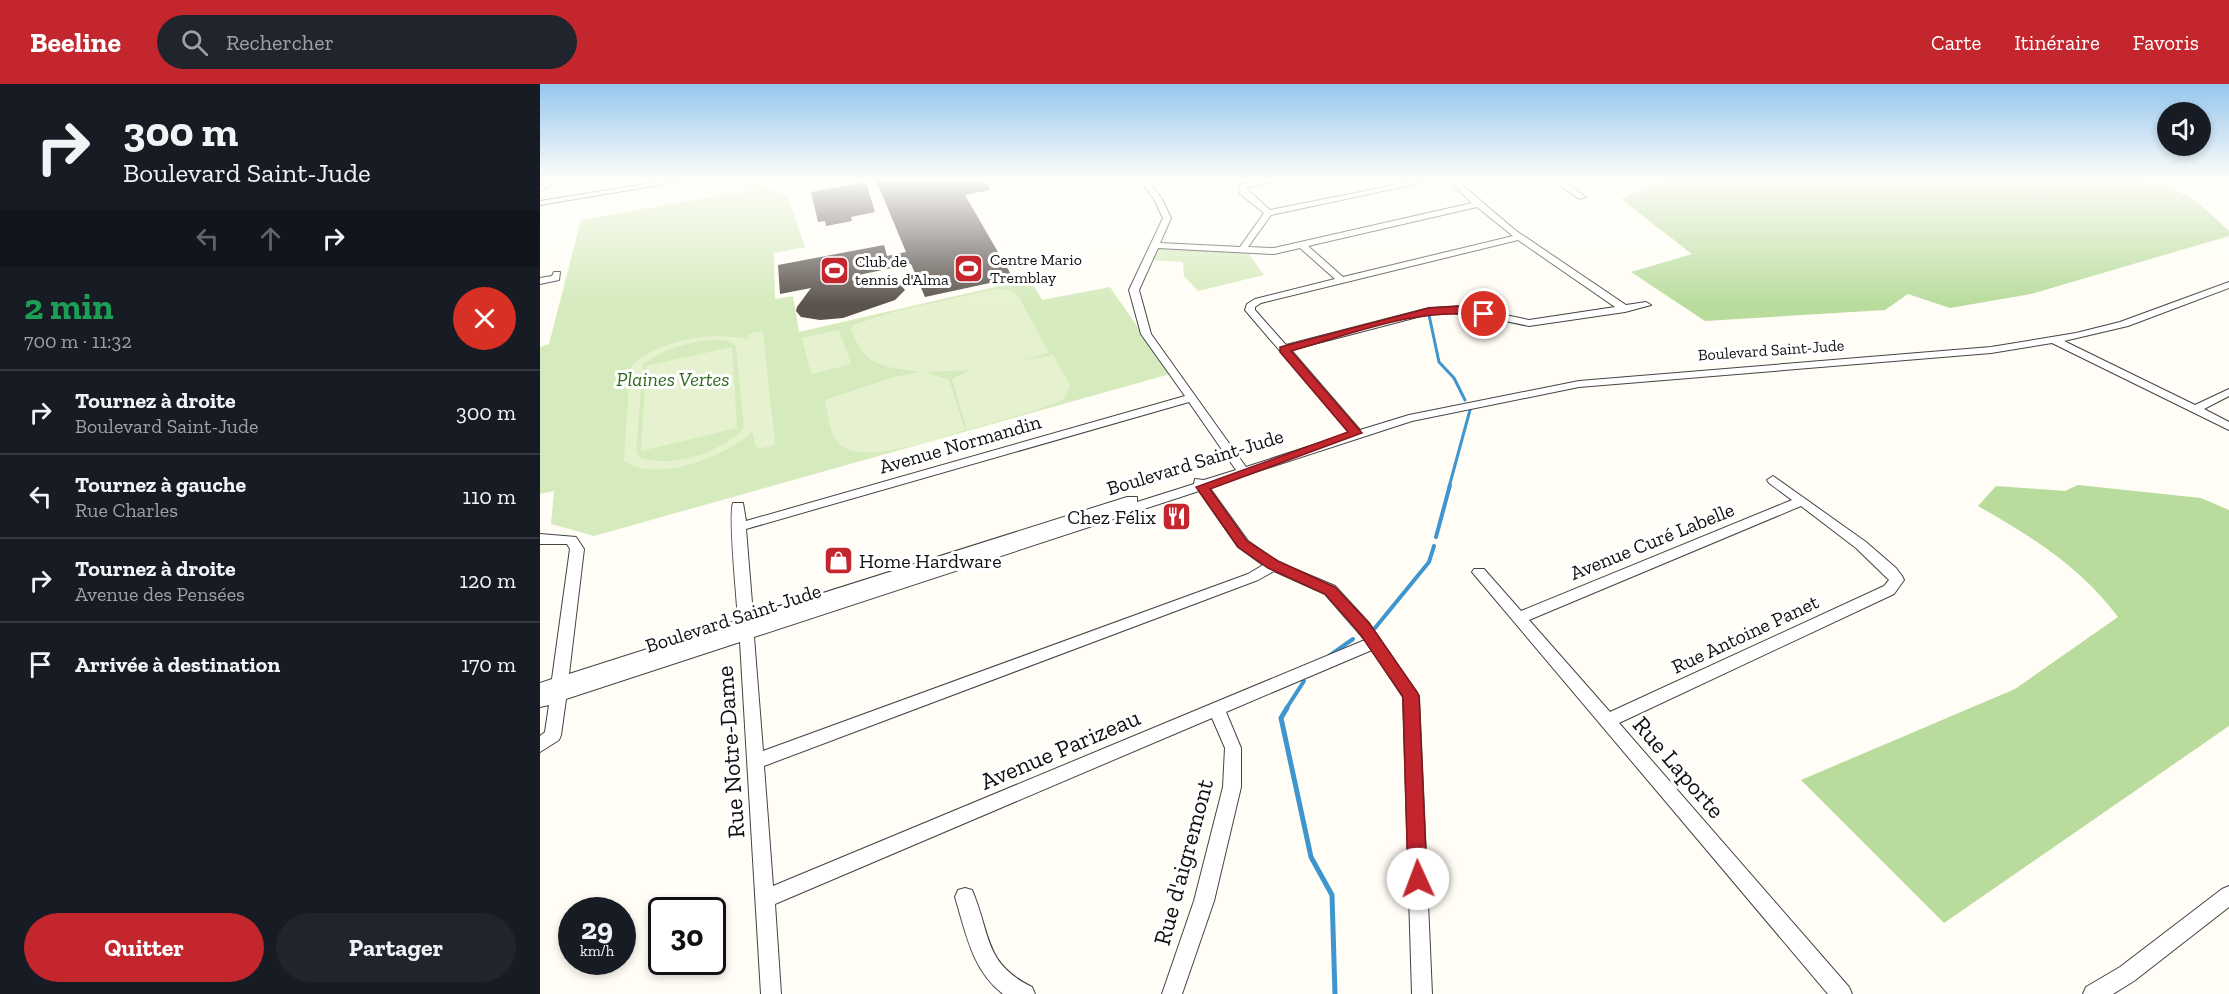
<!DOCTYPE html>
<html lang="fr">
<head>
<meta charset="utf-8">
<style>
  body { margin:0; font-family:"Zilla Slab",serif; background:#20242c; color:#f1f3f6; height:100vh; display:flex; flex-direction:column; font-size:22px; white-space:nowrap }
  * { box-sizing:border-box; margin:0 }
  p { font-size:20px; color:#9ea1a6 }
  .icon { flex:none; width:33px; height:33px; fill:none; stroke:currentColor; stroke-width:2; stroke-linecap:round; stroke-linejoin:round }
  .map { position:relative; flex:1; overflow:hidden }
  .drawer { display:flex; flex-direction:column; background:#171b24; width:540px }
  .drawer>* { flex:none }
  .guide { background:#171b24; color:#f1f3f6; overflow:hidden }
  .tools { position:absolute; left:1617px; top:18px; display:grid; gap:12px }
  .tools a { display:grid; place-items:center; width:54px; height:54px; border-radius:50%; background:#171b24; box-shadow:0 3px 9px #0003; font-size:30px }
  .speed { position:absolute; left:18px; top:813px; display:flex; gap:12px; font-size:30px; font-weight:700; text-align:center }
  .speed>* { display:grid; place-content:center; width:78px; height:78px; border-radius:50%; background:#171b24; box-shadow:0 3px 9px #0003; line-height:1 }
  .speed small { font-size:15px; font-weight:400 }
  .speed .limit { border:3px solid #111; border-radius:9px; background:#fff; color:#111 }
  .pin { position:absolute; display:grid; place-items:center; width:51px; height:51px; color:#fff; margin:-26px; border:3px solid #fff; border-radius:50%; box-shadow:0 2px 6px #0007 }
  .me { position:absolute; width:66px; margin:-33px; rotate:358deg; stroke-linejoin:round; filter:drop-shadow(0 0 4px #0008) }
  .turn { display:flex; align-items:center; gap:21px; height:126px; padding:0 24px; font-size:27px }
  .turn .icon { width:78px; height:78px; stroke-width:2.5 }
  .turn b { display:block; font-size:42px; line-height:51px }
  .lanes { display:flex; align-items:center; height:57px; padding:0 24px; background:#0003; justify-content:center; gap:30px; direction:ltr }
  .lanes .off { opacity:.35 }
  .round { display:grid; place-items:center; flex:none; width:63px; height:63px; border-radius:32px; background:#20242c }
  .overview { display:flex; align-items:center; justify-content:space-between; height:102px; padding:0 24px }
  h1 { font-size:36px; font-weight:700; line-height:45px; color:#1e9e55 }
  .button { display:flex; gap:12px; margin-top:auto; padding:12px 24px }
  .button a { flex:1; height:69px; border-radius:36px; background:#c4262e; color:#fff; font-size:24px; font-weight:700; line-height:69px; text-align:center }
  .button a+a { background:#20242c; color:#f1f3f6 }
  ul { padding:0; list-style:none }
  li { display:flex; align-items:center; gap:18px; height:84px; padding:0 24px; border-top:2px solid #363941 }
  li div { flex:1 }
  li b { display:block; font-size:22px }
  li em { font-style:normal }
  header { display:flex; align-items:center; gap:36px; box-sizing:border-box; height:84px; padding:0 30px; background:#c4262e; color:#fff }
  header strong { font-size:28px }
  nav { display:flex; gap:33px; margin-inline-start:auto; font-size:21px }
  .search { width:420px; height:54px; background:#20242c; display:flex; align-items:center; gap:15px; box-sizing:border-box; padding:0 21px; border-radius:33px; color:#9ea1a6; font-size:22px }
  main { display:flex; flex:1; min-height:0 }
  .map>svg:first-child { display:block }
  .green { fill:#d5ebbd }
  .forest { fill:#b9dc9c }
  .pitch { fill:#e6f2cf; fill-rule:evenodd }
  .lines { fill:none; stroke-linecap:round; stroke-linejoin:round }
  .stream-far2 { stroke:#3f96cf; stroke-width:3 }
  .stream-far1 { stroke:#3f96cf; stroke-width:4 }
  .stream { stroke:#3f96cf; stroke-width:5 }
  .building { fill:#5a524d }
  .minor-casing { stroke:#444; stroke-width:2 }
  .minor { fill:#fff; fill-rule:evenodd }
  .route { fill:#c4262e; stroke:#7f191e; stroke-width:1.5 }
  .labels { text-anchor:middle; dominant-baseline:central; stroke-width:6; stroke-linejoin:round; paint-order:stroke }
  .far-poi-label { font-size:16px; fill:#111; stroke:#fff; text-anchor:start }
  .far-street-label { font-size:16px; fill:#111; stroke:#fff }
  .park-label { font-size:20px; font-style:italic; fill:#2f6b1f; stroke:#fff }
  .street-label { font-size:20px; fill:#111; stroke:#fff }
  .poi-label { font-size:20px; fill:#111; stroke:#fff; text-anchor:end }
  .near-street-label { font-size:24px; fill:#111; stroke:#fff }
</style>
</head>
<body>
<header>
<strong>Beeline</strong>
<div class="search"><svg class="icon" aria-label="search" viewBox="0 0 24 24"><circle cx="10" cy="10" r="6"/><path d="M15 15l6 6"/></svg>Rechercher</div>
<nav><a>Carte</a><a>Itinéraire</a><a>Favoris</a></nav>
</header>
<main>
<section class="drawer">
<div class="guide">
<div class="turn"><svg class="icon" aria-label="right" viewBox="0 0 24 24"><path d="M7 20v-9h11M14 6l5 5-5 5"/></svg><div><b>300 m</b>Boulevard Saint-Jude</div></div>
<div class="lanes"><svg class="icon off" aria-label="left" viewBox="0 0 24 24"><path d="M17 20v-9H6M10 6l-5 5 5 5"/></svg><svg class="icon off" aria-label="ahead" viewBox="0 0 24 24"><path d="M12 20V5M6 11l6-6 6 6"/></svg><svg class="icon" aria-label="right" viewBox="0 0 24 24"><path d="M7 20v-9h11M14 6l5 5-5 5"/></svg></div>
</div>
<div class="overview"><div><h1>2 min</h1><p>700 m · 11:32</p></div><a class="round" style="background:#d93025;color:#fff"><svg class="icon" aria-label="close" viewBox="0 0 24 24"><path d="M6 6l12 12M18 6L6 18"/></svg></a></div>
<ul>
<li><svg class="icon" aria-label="right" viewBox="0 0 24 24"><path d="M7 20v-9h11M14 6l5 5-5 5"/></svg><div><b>Tournez à droite</b><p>Boulevard Saint-Jude</p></div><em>300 m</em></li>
<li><svg class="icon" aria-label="left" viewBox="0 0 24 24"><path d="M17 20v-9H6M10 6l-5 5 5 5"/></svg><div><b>Tournez à gauche</b><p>Rue Charles</p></div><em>110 m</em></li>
<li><svg class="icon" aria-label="right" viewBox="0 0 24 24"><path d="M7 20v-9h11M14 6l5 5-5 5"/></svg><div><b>Tournez à droite</b><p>Avenue des Pensées</p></div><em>120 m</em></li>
<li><svg class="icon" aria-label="arrive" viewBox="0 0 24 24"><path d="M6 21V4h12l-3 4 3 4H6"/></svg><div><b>Arrivée à destination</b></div><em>170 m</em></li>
</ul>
<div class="button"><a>Quitter</a><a>Partager</a></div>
</section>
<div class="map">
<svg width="1689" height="910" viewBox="0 0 1689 910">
  <rect width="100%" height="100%" fill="#fffdf5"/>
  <g class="green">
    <polygon points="205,97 247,111 265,163 234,169 235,215 253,212 259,248 490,195 502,216 570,203 630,290 54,452 11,440 14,407 0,410 0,263 9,260 41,136 199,108 200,111 205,109"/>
    <polygon points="620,164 709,170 724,191 658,207 644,192 643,178 612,176"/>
  </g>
  <g class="forest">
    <path d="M1134,94H1589C1640,104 1652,111 1689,147V152L1491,210L1410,224L1368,210L1345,226L1165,237L1091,188L1152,170L1081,115Z"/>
    <path d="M1538,401L1661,414L1689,426V642L1404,839L1261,696L1475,605L1578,533C1540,482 1492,453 1438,422L1456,402L1525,407Z"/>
  </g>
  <g class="pitch">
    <path d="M457,205L473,207L479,213L509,269L472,278L513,271L530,301L524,315L500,325L427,346L412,295L430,286L385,288L409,296L425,346C398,354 315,386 296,356C289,346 288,328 285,316L351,294L379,288C343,282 325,284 311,245L313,241L359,226Z"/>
    <polygon points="299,246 311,280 271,290 262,254"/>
    <path d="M223,247L235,361L217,365L212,348C186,372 117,400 84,377L90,284C113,256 175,246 208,256V250ZM170,256H186L196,262L204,344C182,368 131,386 99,373L96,367L103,281C121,265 146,259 170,256Z"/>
    <polygon points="192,263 197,344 101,367 106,282"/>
  </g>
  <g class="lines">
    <g class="stream-far2">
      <polyline points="889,231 899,278 914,294 925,316"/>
      <polyline points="909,403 930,326"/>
    </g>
    <g class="stream-far1">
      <polyline points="896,453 910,401"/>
      <polyline points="835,544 889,478 894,462"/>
      <polyline points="789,572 813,555"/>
      <polyline points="746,625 764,597"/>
    </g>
    <polyline class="stream" points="747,624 741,634 771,773 792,811 795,910"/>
  </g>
  <g class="building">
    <polygon points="347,94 444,94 450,106 425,111 473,194 385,213 371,180 314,192 359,199 365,206 355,216 303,234 280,236 261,233 256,227 257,223 271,204 240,210 238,181 344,161 347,172 366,168 336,96"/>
    <polygon points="326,98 335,128 311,133 312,137 286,142 285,137 278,138 271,108"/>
  </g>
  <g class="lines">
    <defs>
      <g id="minor">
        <polygon points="14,94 23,94 0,107 0,102"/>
        <polygon points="143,94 160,94 0,121 0,117"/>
        <path d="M598,94H606L622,115L631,134L620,159L700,163L724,129L699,109V101L733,94H746L706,104L730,126L890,94H904L731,131L708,163L734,164L932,119L906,94H914L975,146L1086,221L1106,218L1111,221L1085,228L989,242L922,228L889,230L751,266L820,346L869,331L1039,297L1451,263L1536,249L1580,238L1689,198V204L1588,242L1524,257L1655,321L1689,305V312L1664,325L1689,338V346L1512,259L1451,269L1039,303L872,337L669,403L708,457L738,478L795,502L829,539L879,612L892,910H872L863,613L832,566L686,628L701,664V703L674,817L642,910H622L654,817L683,703L685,664L672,634L235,820L241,910H221L200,558L26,615L21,651L19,656L0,668V652L5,648L9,621L0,623V599L12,595L30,465L27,460H0V450L36,453L44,465L29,590L198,536C197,516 188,431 193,419H203L206,437L645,312L601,250L589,206L623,134L614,115ZM937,123L973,152L803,193L768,162ZM978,156L1075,223L989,236L922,222L889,224L746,261L715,226V223L721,219ZM618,164L734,170L760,164L795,195L715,215L707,220L705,226L810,349L706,383L611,250L599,206ZM649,318L696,386L664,396L655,395L654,400L597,418V413H587L213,531L206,445ZM659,407L698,463L723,481L708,490L223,667L214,553ZM734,487L785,510L825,556L233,802L224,682L718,496Z"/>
        <polygon points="1010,94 1019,94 1046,113 1039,115"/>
        <polygon points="14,188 20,188 19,196 0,200 0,194 12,192"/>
        <path d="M1233,392L1326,458L1356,484L1362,492L1364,496L1354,510L1079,639L1309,903L1312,910H1288L932,488L934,485H944L981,527L1252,416L1229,399L1227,396ZM1261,422L1316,464L1349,496L1344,502L1070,628L989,536Z"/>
        <polygon points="1689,802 1689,823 1594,897 1573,910 1543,910 1546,903 1580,883 1682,805"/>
        <path d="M425,804L432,806C451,850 443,879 492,903L495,910H463C432,886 426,849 415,813L418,806Z"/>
      </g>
    </defs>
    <use href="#minor" class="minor-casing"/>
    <use href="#minor" class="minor"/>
  </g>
  <linearGradient id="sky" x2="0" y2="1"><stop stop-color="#95c6ee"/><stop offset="0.43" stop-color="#fffefa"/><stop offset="1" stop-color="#fffefa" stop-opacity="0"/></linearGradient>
  <rect width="1689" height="221" fill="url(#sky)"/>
  <path class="route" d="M922,222L949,230L944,233C885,220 809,251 751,267L822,349L670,405L707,457L738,477L795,503L829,539L877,608L879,612L887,795L884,802L878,804L871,802L868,795L863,613L818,547L785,510L728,484L698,463L656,403L808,348L740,268V263L889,224Z"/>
  <defs>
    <symbol id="stadium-square" viewBox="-11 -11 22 22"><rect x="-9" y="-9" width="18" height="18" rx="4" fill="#c4262e" stroke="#fff"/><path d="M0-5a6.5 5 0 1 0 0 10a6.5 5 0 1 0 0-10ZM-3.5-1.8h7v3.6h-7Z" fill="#fff"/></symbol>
    <symbol id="restaurant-square" viewBox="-11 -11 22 22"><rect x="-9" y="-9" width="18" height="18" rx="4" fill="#c4262e" stroke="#fff"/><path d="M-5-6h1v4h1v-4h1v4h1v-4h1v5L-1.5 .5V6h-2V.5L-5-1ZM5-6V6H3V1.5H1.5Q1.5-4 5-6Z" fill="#fff"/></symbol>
    <symbol id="shop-square" viewBox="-11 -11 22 22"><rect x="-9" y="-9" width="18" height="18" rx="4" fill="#c4262e" stroke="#fff"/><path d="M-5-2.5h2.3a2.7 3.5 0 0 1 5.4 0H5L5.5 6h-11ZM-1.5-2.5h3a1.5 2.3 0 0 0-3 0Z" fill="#fff"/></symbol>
  </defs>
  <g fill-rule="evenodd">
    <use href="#stadium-square" x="412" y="168" width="33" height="33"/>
    <use href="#stadium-square" x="278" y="170" width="33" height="33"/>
    <use href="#restaurant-square" x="620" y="416" width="33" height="33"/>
    <use href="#shop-square" x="282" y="460" width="33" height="33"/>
  </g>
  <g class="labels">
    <g class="far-poi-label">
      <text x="450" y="175">Centre Mario<tspan x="450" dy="18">Tremblay</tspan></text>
      <text x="315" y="177">Club de<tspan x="315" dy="18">tennis d'Alma</tspan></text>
    </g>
    <g class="far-street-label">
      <text transform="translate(1231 266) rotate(-4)">Boulevard Saint-Jude</text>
    </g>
    <g class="park-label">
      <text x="133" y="295">Plaines Vertes</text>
    </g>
    <g class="street-label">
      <text transform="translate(420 360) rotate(-16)">Avenue Normandin</text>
      <text transform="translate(655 378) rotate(-17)">Boulevard Saint-Jude</text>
      <text transform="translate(1112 457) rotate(-22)">Avenue Curé Labelle</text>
      <text transform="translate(193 534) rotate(-18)">Boulevard Saint-Jude</text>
      <text transform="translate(1205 550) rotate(-25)">Rue Antoine Panet</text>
    </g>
    <g class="poi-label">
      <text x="616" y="433">Chez Félix</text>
      <text x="319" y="477" text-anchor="start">Home Hardware</text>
    </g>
    <g class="near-street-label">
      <text transform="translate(520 665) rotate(-23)">Avenue Parizeau</text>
      <text transform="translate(190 668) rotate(-94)">Rue Notre-Dame</text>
      <text transform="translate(1139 683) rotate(49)">Rue Laporte</text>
      <text transform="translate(643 778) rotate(-75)">Rue d'aigremont</text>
    </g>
  </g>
</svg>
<div class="tools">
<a><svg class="icon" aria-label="sound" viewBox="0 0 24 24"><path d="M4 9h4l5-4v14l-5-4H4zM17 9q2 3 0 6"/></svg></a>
</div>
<div class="speed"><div>29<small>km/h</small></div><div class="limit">30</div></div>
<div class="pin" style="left:944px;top:230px;background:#d93025"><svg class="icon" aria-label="arrive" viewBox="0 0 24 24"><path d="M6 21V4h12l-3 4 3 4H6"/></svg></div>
<svg class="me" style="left:878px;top:795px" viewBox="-20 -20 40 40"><circle r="19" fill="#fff"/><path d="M0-13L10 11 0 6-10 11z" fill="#c4262e"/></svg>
</div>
</main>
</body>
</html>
